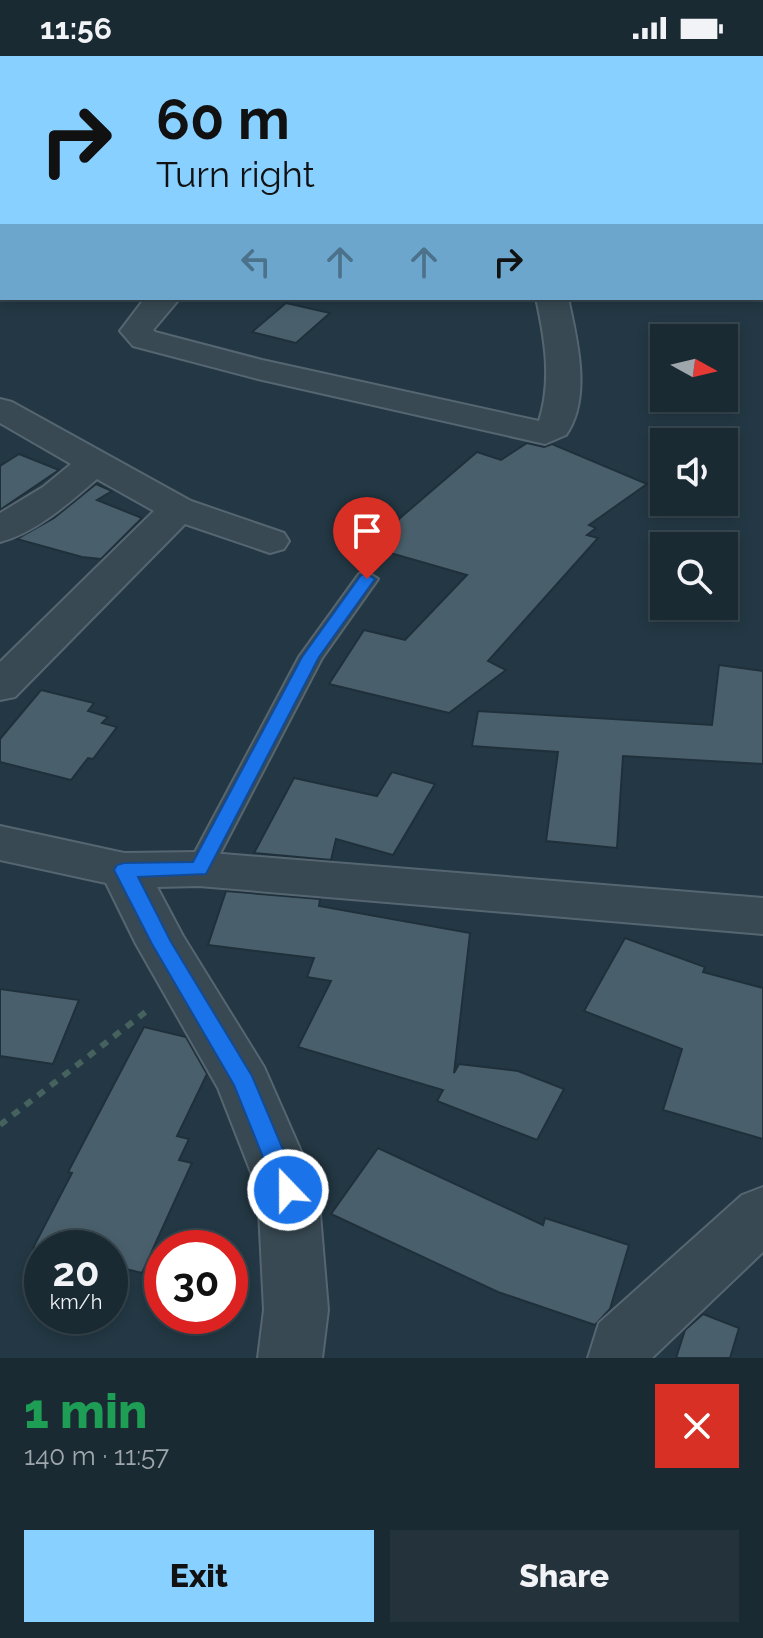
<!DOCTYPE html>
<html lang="en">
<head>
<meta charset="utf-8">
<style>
  body { margin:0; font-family:Raleway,sans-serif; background:#23323b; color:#f1f3f6; height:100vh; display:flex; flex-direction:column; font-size:30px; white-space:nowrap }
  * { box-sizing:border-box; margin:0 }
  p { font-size:26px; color:#9fa7ac }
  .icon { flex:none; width:44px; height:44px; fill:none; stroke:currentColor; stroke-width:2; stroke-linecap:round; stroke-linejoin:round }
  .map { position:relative; height:1302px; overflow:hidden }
  .sheet { display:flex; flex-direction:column; background:#1a2a33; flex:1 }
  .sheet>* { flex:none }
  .hud { position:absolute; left:0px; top:0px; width:764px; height:244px; box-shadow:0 4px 12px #0003,0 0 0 2px #38464e; background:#88d0ff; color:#111; overflow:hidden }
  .needle { width:52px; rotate:98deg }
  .controls { position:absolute; left:650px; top:268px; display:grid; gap:16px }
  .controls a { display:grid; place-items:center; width:88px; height:88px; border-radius:0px; background:#1a2a33; box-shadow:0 4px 12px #0003,0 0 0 2px #38464e; font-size:40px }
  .speed { position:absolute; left:24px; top:1174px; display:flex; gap:16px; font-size:40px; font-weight:700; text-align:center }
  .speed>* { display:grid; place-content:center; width:104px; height:104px; border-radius:50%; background:#1a2a33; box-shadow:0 4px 12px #0003,0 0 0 2px #38464e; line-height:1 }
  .speed small { font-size:20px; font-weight:400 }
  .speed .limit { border:12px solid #d22; background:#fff; color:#111 }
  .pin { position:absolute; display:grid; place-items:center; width:68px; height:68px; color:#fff; margin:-82px -34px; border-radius:50% 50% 50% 0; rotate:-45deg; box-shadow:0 0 8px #0007 }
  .pin .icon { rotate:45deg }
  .me { position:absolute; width:88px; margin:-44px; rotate:338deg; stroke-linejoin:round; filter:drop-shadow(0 0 6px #0008) }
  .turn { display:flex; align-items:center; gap:28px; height:168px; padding:0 24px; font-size:36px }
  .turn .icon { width:104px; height:104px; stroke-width:2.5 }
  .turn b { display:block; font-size:56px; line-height:68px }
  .lanes { display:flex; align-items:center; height:76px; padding:0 24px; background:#0003; justify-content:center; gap:40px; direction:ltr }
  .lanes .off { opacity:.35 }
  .round { display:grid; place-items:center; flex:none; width:84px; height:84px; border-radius:0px; background:#23323b }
  .head { display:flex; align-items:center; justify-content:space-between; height:136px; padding:0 24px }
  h1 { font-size:48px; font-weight:800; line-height:60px; color:#1e9e55 }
  .primary-button { display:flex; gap:16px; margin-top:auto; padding:16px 24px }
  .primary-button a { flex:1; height:92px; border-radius:0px; background:#88d0ff; color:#111; font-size:32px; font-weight:800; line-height:92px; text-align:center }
  .primary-button a+a { background:#23323b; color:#f1f3f6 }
  .status { display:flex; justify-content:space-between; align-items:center; height:56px; padding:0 40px; background:#1a2a33; direction:ltr }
  .status svg { height:22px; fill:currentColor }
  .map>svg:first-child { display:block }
  .building { fill:#49606c; stroke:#1f303b; stroke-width:2 }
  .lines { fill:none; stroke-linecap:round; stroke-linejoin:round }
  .service-casing { stroke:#566671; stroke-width:4 }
  .minor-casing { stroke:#566671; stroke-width:4 }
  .path { stroke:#46625f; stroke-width:6; stroke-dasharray:8 8; stroke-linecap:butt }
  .service { fill:#384953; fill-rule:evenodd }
  .minor { fill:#384953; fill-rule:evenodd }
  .route { fill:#1a73e8; stroke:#114b97; stroke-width:2 }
</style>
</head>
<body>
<div class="status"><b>11:56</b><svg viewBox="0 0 49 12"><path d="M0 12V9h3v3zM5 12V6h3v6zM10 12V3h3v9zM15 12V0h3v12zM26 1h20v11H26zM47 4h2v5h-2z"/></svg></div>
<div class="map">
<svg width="763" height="1302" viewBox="0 0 763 1302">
  <rect width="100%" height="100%" fill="#233844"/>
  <g class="building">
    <polygon points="286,247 330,257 296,287 252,276"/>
    <polygon points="527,387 544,391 552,388 647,428 589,469 596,472 587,479 598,482 488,605 506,614 449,657 329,628 364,574 405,584 467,519 373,492 400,462 477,396 501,404"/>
    <polygon points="19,398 59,414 0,454 0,410"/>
    <polygon points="96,428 112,435 97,444 142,462 101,503 82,501 17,483 54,462"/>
    <polygon points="719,609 763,615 763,708 623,700 617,792 546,785 558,696 472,690 478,655 712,669"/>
    <polygon points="41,634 94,647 88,655 108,661 102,667 117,671 93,703 88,702 71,724 0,706 0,683"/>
    <polygon points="392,716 435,728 393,799 336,783 331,804 254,797 294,722 377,740"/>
    <polygon points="226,835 320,843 319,850 470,877 454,1017 459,1008 518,1015 564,1033 537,1084 437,1045 443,1034 298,991 331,925 307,921 314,902 208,889"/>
    <polygon points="625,882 705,911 703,916 763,932 763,1083 663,1054 682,993 584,955"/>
    <polygon points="0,933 79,944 53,1008 0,1000"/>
    <polygon points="144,971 186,981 207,1018 177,1080 189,1083 179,1104 192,1107 142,1217 110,1209 110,1192 33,1192 72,1117 68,1116"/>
    <polygon points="378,1092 543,1169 545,1162 629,1189 610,1253 595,1269 498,1236 331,1158"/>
    <polygon points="703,1258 739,1272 730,1302 676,1302 685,1274"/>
  </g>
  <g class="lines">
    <defs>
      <g id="service">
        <rect x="0" y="55" width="2" height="8"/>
        <polygon points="367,516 378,523 322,602 212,813 208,820 199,822 190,820 186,813 299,601 359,518"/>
      </g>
      <g id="minor">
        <polygon points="303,0 327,0 302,2"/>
        <polygon points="508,0 532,0 507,2"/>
        <rect x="0" y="3" width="2" height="14"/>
        <polygon points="762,151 763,152 763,170 762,169"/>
        <path d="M145,242H180L153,274L155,276L262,304L539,365C552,325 545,283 536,242H568C577,283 592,342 566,379L545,388L258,323L133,290L120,275Z"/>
        <path d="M0,343L12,346L191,445L284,477L289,485L284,493L270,497L185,468L15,641L0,644V606L154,455L97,423C70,446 36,477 0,486V457L43,431L71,408L0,367Z"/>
        <polygon points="0,770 124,797 199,796 763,842 763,878 199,830 157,831 183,880 264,1011 318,1134 328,1254 322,1302 258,1302 264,1254 258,1134 218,1032 136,888 106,827 0,804"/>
        <polygon points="763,1131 763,1196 652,1302 588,1302 599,1267 742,1139"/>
      </g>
    </defs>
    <use href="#service" class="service-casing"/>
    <use href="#minor" class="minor-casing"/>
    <polyline class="path" points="0,1069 148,954"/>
    <use href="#service" class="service"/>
    <use href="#minor" class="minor"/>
  </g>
  <polygon class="route" points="367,518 375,523 319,601 206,818 138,821 171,886 252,1020 300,1134 296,1141 288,1144 279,1141 234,1029 152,888 114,814 117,809 124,807 193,806 302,601 361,519"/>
</svg>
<div class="controls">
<a><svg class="needle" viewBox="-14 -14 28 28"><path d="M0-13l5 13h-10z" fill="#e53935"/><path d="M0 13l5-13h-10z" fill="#9fa7ac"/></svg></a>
<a><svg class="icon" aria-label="sound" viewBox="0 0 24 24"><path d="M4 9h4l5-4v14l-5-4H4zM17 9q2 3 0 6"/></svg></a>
<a><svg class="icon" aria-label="search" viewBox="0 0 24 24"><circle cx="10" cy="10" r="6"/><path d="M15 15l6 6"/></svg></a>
</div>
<div class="speed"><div>20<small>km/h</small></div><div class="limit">30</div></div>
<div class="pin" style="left:367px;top:523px;background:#d93025"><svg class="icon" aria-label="arrive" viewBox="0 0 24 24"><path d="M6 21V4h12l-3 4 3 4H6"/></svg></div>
<svg class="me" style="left:288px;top:1134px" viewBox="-20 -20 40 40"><circle r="17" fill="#1a73e8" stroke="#fff" stroke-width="3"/><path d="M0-11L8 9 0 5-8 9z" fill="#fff"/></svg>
<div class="hud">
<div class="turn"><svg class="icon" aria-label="right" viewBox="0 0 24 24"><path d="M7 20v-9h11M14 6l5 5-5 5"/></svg><div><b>60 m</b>Turn right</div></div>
<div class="lanes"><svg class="icon off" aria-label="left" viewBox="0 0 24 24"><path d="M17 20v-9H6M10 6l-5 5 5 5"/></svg><svg class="icon off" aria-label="ahead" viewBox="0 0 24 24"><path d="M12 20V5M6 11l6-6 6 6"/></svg><svg class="icon off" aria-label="ahead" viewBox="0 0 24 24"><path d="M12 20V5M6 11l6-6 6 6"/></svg><svg class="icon" aria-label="right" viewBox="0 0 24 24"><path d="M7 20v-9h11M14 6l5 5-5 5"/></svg></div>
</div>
</div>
<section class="sheet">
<div class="head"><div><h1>1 min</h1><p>140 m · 11:57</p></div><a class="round" style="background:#d93025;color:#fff"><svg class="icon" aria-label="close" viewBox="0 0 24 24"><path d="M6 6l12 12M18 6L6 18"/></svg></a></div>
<div class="primary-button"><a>Exit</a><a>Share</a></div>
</section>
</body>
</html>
